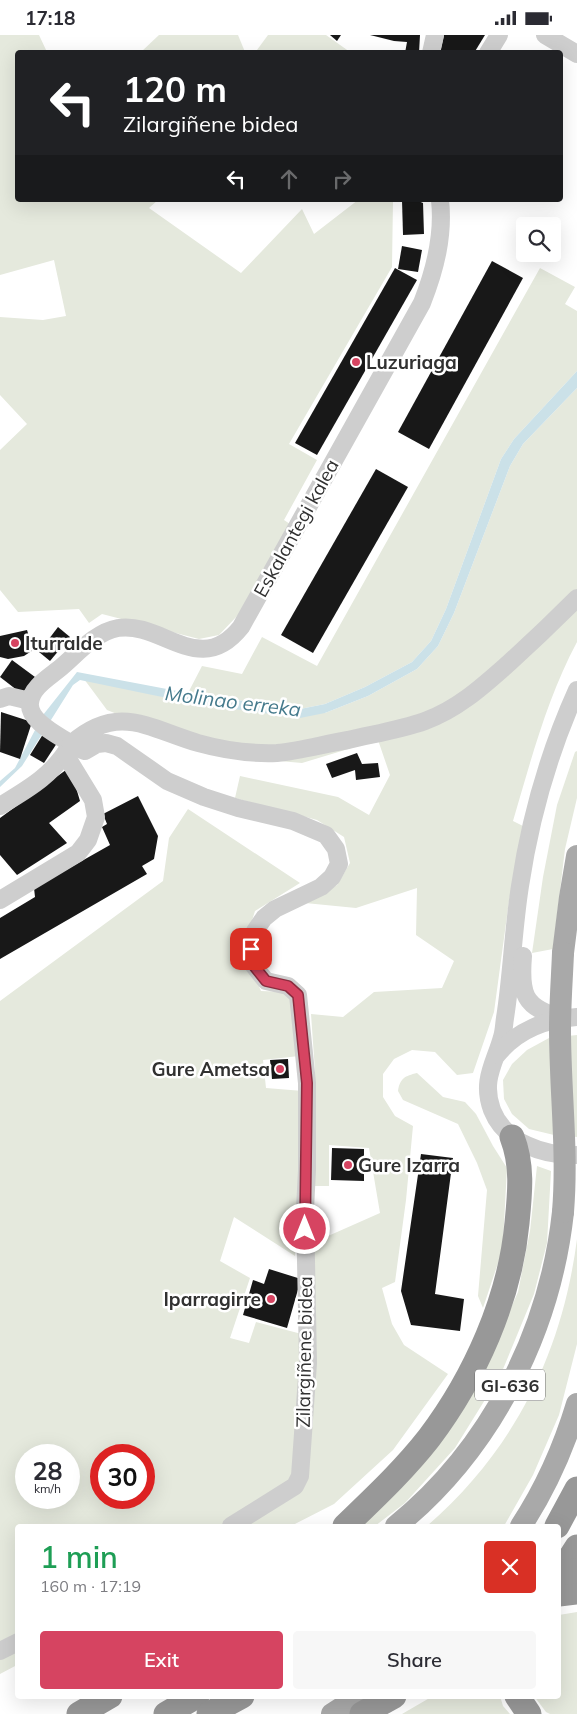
<!DOCTYPE html>
<html lang="en">
<head>
<meta charset="utf-8">
<style>
  body { margin:0; font-family:Mulish,sans-serif; background:#f7f7f7; color:#2b2b33; height:100vh; display:flex; flex-direction:column; font-size:19px; white-space:nowrap }
  * { box-sizing:border-box; margin:0 }
  p { font-size:16px; color:#7c7c81 }
  .icon { flex:none; width:28px; height:28px; fill:none; stroke:currentColor; stroke-width:2; stroke-linecap:round; stroke-linejoin:round }
  .map { position:relative; flex:1; overflow:hidden }
  .panel { position:absolute; left:15px; top:1489px; width:546px; height:175px; display:flex; flex-direction:column; background:#fff; border-radius:5px; box-shadow:0 5px 20px #0002 }
  .panel>* { flex:none }
  .top-card { position:absolute; left:15px; top:15px; width:548px; height:152px; border-radius:5px; box-shadow:0 5px 20px #0002; background:#202124; color:#fff; overflow:hidden }
  .fabs { position:absolute; left:516px; top:182px; display:grid; gap:10px }
  .fabs a { display:grid; place-items:center; width:45px; height:45px; border-radius:5px; background:#fff; box-shadow:0 5px 20px #0002; font-size:25px }
  .speed { position:absolute; left:15px; top:1409px; display:flex; gap:10px; font-size:25px; font-weight:700; text-align:center }
  .speed>* { display:grid; place-content:center; width:65px; height:65px; border-radius:50%; background:#fff; box-shadow:0 5px 20px #0002; line-height:1 }
  .speed small { font-size:12px; font-weight:400 }
  .speed .limit { border:8px solid #d22; background:#fff; color:#111 }
  .pin { position:absolute; display:grid; place-items:center; width:42px; height:42px; color:#fff; margin:-21px; border-radius:10px; box-shadow:0 2px 8px #0006 }
  .me { position:absolute; width:55px; margin:-28px; rotate:0deg; stroke-linejoin:round; filter:drop-shadow(0 0 4px #0008) }
  .turn { display:flex; align-items:center; gap:18px; height:105px; padding:0 25px; font-size:22px }
  .turn .icon { width:65px; height:65px; stroke-width:2.5 }
  .turn b { display:block; font-size:35px; line-height:42px }
  .lanes { display:flex; align-items:center; height:48px; padding:0 25px; background:#0003; justify-content:center; gap:25px; direction:ltr }
  .lanes .off { opacity:.35 }
  .round { display:grid; place-items:center; flex:none; width:52px; height:52px; border-radius:5px; background:#f7f7f7 }
  .headline { display:flex; align-items:center; justify-content:space-between; height:85px; padding:0 25px }
  h1 { font-size:30px; font-weight:600; line-height:38px; color:#1e9e55 }
  .cta { display:flex; gap:10px; margin-top:auto; padding:10px 25px }
  .cta a { flex:1; height:58px; border-radius:5px; background:#d64461; color:#fff; font-size:20px; font-weight:600; line-height:58px; text-align:center }
  .cta a+a { background:#f7f7f7; color:#2b2b33 }
  .status { display:flex; justify-content:space-between; align-items:center; height:35px; padding:0 25px; background:#fff; direction:ltr }
  .status svg { height:14px; fill:currentColor }
  .map>svg:first-child { display:block }
  .green { fill:#e5e9dd; fill-rule:evenodd }
  .water { fill:#cbe1e8 }
  .building { fill:#181818 }
  .lines { fill:none; stroke-linecap:round; stroke-linejoin:round }
  .minor { stroke:#cecece; stroke-width:18 }
  .major { stroke:#a9a9a9; stroke-width:22 }
  .highway { stroke:#989898; stroke-width:25 }
  .major-bridge { stroke:#a9a9a9; stroke-width:22 }
  .highway-bridge { stroke:#989898; stroke-width:25 }
  .route-casing { stroke:#8b2c3f; stroke-width:12 }
  .route { stroke:#d64461; stroke-width:9 }
  .poi-dot { fill:#d64461; stroke:#fff; stroke-width:2 }
  .labels { text-anchor:middle; dominant-baseline:central; stroke-width:5; stroke-linejoin:round; paint-order:stroke }
  .shield { fill:#fff; stroke:#6f6f6f; stroke-width:1 }
  .shield-label { font-size:18px; font-weight:bold; fill:#313131 }
  .poi-label { font-size:19px; font-weight:bold; fill:#313131; stroke:#fff; text-anchor:start }
  .street-label { font-size:19px; fill:#313131; stroke:#fff }
  .water-label { font-size:20px; font-style:italic; fill:#457a8c; stroke:#fff }
</style>
</head>
<body>
<div class="status"><b>17:18</b><svg viewBox="0 0 49 12"><path d="M0 12V9h3v3zM5 12V6h3v6zM10 12V3h3v9zM15 12V0h3v12zM26 1h20v11H26zM47 4h2v5h-2z"/></svg></div>
<div class="map">
<svg width="577" height="1679" viewBox="0 0 577 1679">
  <rect width="100%" height="100%" fill="#fff"/>
  <g class="green">
    <polygon points="0,0 39,0 47,17 18,18 18,165 158,165 149,173 241,238 302,174 314,199 358,165 393,165 392,232 289,409 317,425 284,485 290,489 239,579 219,600 199,604 102,579 89,588 79,574 18,577 0,555 0,415 27,389 0,360 0,282 43,285 66,281 54,225 0,240"/>
    <polygon points="159,0 238,0 245,17 141,17"/>
    <polygon points="268,0 326,0 350,17 260,17 257,15"/>
    <polygon points="540,233 575,252 565,269 577,276 577,336 514,404 501,424 446,574 431,606 412,627 365,652 325,669 300,674 188,658 202,631 242,639 262,602 317,631"/>
    <path d="M577,353V607C547,663 531,725 513,786L523,791L509,866L494,977L473,1038L457,1040L435,1017L412,1015L394,1024L383,1039V1062L395,1081L413,1091L406,1165L395,1247L382,1253L392,1289L404,1310L448,1339L393,1415L334,1469L291,1491H18L17,1630L0,1639V966L163,846L169,803L188,774L300,848L255,876L243,914L261,956L285,957L293,965L299,1021L263,1025L266,1053L303,1056L302,1110L295,1221L234,1182L220,1226L250,1243L230,1303L249,1308L256,1287L313,1302L310,1209L380,1178L369,1113L329,1110V1151H311L315,1036L311,979L343,982L374,957L442,953L454,926L416,900L417,853L356,873L305,868L337,850L350,828L344,802L317,785L235,763L240,741L338,762L369,780L390,740L378,705L302,728L245,723L184,706L107,675L84,644L196,669L325,678L368,661L417,634L438,611L454,578L510,431L523,409ZM26,1420H69V1462H26ZM101,1420H144V1462H101Z"/>
    <polygon points="577,716 577,763 565,814 553,914 532,918 543,842 557,770 575,717"/>
    <polygon points="577,1000 577,1102 554,1100 529,1094 512,1079 504,1064 503,1045 512,1029 527,1015 549,1003"/>
    <path d="M417,1038L443,1062L465,1067L476,1079L493,1111L507,1133L503,1207L500,1222L483,1273L478,1261L487,1155L477,1128L458,1089L403,1065L398,1056C400,1043 405,1041 417,1038Z"/>
    <polygon points="537,1131 551,1136 547,1208 534,1259 501,1339 455,1413 405,1468 375,1491 361,1491 486,1329 518,1257 530,1196"/>
    <path d="M577,1204V1309L559,1380L533,1440L504,1491H427C514,1415 562,1319 577,1204Z"/>
    <polygon points="577,1577 577,1679 550,1679 546,1677 534,1661 559,1661 559,1580"/>
    <polygon points="433,1661 500,1661 503,1671 510,1679 402,1679"/>
  </g>
  <polygon class="water" points="577,336 577,353 523,409 510,431 454,578 438,611 417,634 368,661 325,678 300,683 196,669 80,645 73,650 22,731 0,752 0,746 15,733 43,680 77,637 188,658 300,674 325,669 365,652 412,627 431,606 446,574 501,424 514,404"/>
  <g class="building">
    <polygon points="330,0 341,0 337,6"/>
    <polygon points="370,0 420,0 419,18 405,18 407,7 394,6"/>
    <polygon points="444,0 485,0 474,18 440,18"/>
    <polygon points="402,165 416,165 423,168 424,199 403,200"/>
    <polygon points="402,211 422,215 418,237 398,234"/>
    <polygon points="492,226 523,243 429,414 398,397"/>
    <polygon points="395,233 417,245 317,420 295,408"/>
    <polygon points="376,434 408,452 313,618 281,600"/>
    <polygon points="58,592 70,602 50,626 39,617"/>
    <polygon points="27,595 33,615 24,621 8,624 0,622 0,601"/>
    <polygon points="12,625 35,642 22,659 0,642"/>
    <polygon points="1,677 32,687 20,724 0,717"/>
    <polygon points="45,696 59,705 44,728 30,720"/>
    <polygon points="357,718 362,729 378,728 380,742 356,745 355,735 332,743 326,729"/>
    <polygon points="70,732 80,766 49,788 67,808 17,840 0,820 0,783"/>
    <polygon points="138,761 158,801 154,824 142,831 147,839 0,924 0,883 35,862 34,853 110,810 102,792 107,789 103,779"/>
    <polygon points="288,1024 289,1043 272,1044 270,1025"/>
    <polygon points="332,1113 364,1114 364,1146 331,1145"/>
    <polygon points="421,1119 453,1123 435,1259 464,1264 460,1296 411,1290 401,1256"/>
    <polygon points="269,1234 301,1244 287,1293 243,1280 253,1245 264,1249"/>
  </g>
  <g class="lines">
    <g class="minor">
      <polyline points="545,0 577,19"/>
      <polyline points="431,18 435,0"/>
      <polyline points="488,18 499,0"/>
      <path d="M577,655C549,717 530,784 520,851C513,895 512,939 505,983C504,989 504,996 502,1002C495,1028 481,1045 492,1075C505,1108 544,1121 577,1120"/>
      <polyline points="0,664 9,661 30,666"/>
      <path d="M0,771C30,753 53,740 71,709C58,700 28,686 30,668C31,653 48,643 59,634C76,620 95,597 118,593C162,586 200,644 241,592L422,268C435,235 444,201 440,165"/>
      <polyline points="0,865 78,818 88,805 96,782 93,765 65,719"/>
      <path d="M523,921C520,958 523,973 562,983"/>
      <path d="M497,1020C517,995 547,984 577,982"/>
      <path d="M231,1491L295,1451L300,1441L308,1328L305,1174L307,1135V1048L298,960L288,951L266,946L254,931L251,914L255,896L264,883L275,874L321,852L332,842L339,829L336,814L326,800L293,786L238,773L204,762L167,746L117,711L106,708L97,709L85,716L77,713L71,709C118,668 148,693 198,708C223,715 251,719 277,718C300,716 324,709 348,705C373,699 400,695 425,686C458,674 483,651 509,628C532,607 555,585 577,563"/>
      <polyline points="0,1616 18,1607"/>
    </g>
    <g class="major">
      <polyline points="563,918 570,862 577,821"/>
      <path d="M396,1491C491,1414 550,1297 563,1177"/>
      <path d="M521,1491C546,1453 564,1412 577,1369"/>
      <polyline points="332,1679 360,1661"/>
    </g>
    <g class="highway">
      <path d="M345,1491C374,1463 404,1435 429,1403C475,1342 510,1264 517,1188C520,1158 523,1130 512,1102"/>
      <polyline points="557,1491 577,1454"/>
      <polyline points="559,1540 577,1512"/>
      <polyline points="559,1559 577,1557"/>
      <polyline points="517,1661 529,1679"/>
      <polyline points="79,1679 110,1661"/>
      <polyline points="166,1679 197,1661"/>
      <polyline points="209,1679 242,1661"/>
      <polyline points="362,1679 394,1661"/>
    </g>
    <path class="major-bridge" d="M563,1177C568,1116 560,1055 560,994C560,969 562,943 563,918"/>
    <polyline class="highway-bridge" points="559,1538 577,1536"/>
  </g>
  <g class="lines">
    <defs>
      <polyline id="route" points="251,914 254,931 266,946 288,951 298,960 307,1048 305,1194"/>
    </defs>
    <use href="#route" class="route-casing"/>
    <use href="#route" class="route"/>
  </g>
  <g class="poi-dot">
    <circle cx="356" cy="327" r="5"/>
    <circle cx="15" cy="608" r="5"/>
    <circle cx="280" cy="1034" r="5"/>
    <circle cx="348" cy="1130" r="5"/>
    <circle cx="271" cy="1264" r="5"/>
  </g>
  <g class="labels">
    <rect class="shield" x="475" y="1334.5" width="70" height="31" rx="4"/>
    <g class="shield-label">
      <text x="510" y="1350">GI-636</text>
    </g>
    <g class="poi-label">
      <text x="366" y="327">Luzuriaga</text>
      <text x="25" y="608">Iturralde</text>
      <text x="270" y="1034" text-anchor="end">Gure Ametsa</text>
      <text x="358" y="1130">Gure Izarra</text>
      <text x="261" y="1264" text-anchor="end">Iparragirre</text>
    </g>
    <g class="street-label">
      <text transform="translate(296 493) rotate(-61)">Eskalantegi kalea</text>
      <text transform="translate(304 1317) rotate(-89)">Zilargiñene bidea</text>
    </g>
    <g class="water-label">
      <text transform="translate(233 666) rotate(7)">Molinao erreka</text>
    </g>
  </g>
</svg>
<div class="fabs">
<a><svg class="icon" aria-label="search" viewBox="0 0 24 24"><circle cx="10" cy="10" r="6"/><path d="M15 15l6 6"/></svg></a>
</div>
<div class="speed"><div>28<small>km/h</small></div><div class="limit">30</div></div>
<div class="pin" style="left:251px;top:914px;background:#d93025"><svg class="icon" aria-label="arrive" viewBox="0 0 24 24"><path d="M6 21V4h12l-3 4 3 4H6"/></svg></div>
<svg class="me" style="left:305px;top:1194px" viewBox="-20 -20 40 40"><circle r="17" fill="#d64461" stroke="#fff" stroke-width="3"/><path d="M0-11L8 9 0 5-8 9z" fill="#fff"/></svg>
<div class="top-card">
<div class="turn"><svg class="icon" aria-label="left" viewBox="0 0 24 24"><path d="M17 20v-9H6M10 6l-5 5 5 5"/></svg><div><b>120 m</b>Zilargiñene bidea</div></div>
<div class="lanes"><svg class="icon" aria-label="left" viewBox="0 0 24 24"><path d="M17 20v-9H6M10 6l-5 5 5 5"/></svg><svg class="icon off" aria-label="ahead" viewBox="0 0 24 24"><path d="M12 20V5M6 11l6-6 6 6"/></svg><svg class="icon off" aria-label="right" viewBox="0 0 24 24"><path d="M7 20v-9h11M14 6l5 5-5 5"/></svg></div>
</div>
<section class="panel">
<div class="headline"><div><h1>1 min</h1><p>160 m · 17:19</p></div><a class="round" style="background:#d93025;color:#fff"><svg class="icon" aria-label="close" viewBox="0 0 24 24"><path d="M6 6l12 12M18 6L6 18"/></svg></a></div>
<div class="cta"><a>Exit</a><a>Share</a></div>
</section>
</div>
</body>
</html>
